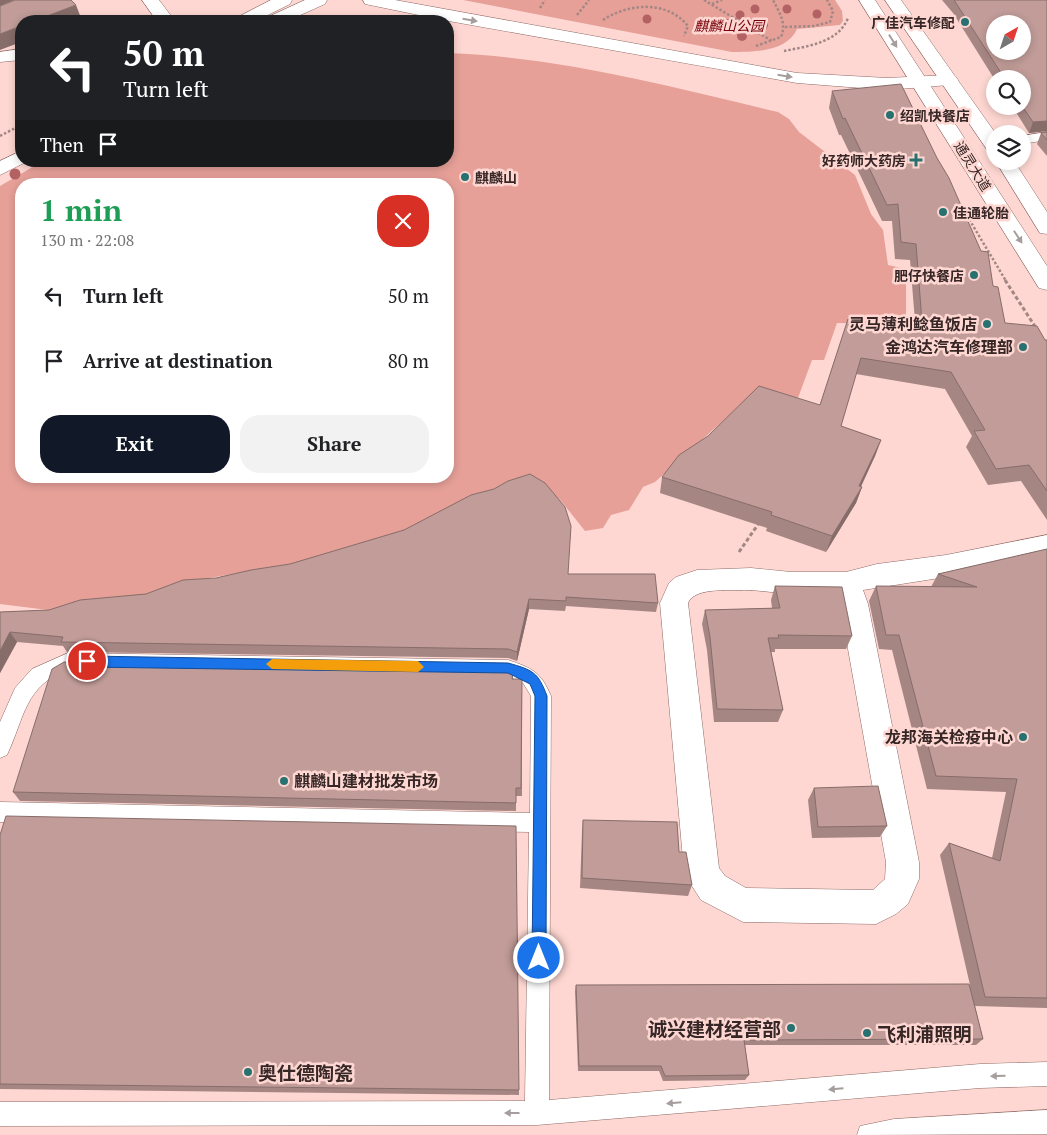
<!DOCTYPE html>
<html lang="en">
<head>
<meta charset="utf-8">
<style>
  body { margin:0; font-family:"PT Serif","Noto Sans SC",serif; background:#f2f2f2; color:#202124; height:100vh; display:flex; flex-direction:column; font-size:19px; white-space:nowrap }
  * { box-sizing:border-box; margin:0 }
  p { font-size:16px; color:#757577 }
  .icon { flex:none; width:28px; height:28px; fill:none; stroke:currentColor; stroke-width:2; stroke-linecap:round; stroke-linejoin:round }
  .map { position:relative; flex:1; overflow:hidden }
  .details { position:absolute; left:15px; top:178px; width:439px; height:305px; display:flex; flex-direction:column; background:#fff; border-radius:20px; box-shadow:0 2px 8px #0003 }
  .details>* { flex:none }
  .top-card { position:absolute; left:15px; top:15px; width:439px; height:152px; border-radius:20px; box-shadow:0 2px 8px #0003; background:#202124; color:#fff; overflow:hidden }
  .needle { width:32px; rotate:39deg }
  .tools { position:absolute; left:986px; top:15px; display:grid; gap:10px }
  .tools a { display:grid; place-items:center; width:45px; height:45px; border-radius:50%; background:#fff; box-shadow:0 2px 8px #0003; font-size:25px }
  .pin { position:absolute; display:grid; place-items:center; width:42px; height:42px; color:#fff; margin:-21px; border:2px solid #fff; border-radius:50%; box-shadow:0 1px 5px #0007 }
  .me { position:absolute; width:55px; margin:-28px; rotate:0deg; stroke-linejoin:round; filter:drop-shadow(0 0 4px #0008) }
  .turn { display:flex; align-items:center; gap:18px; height:105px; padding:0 25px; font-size:22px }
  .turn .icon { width:65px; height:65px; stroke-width:2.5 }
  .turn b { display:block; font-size:35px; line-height:42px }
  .then { display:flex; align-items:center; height:48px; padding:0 25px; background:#0003; gap:10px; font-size:19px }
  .round { display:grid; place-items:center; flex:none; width:52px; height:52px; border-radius:20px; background:#f2f2f2 }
  .headline { display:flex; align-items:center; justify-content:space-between; height:85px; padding:0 25px }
  h1 { font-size:30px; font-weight:700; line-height:38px; color:#1e9e55 }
  .action { display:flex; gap:10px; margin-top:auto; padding:10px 25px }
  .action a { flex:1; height:58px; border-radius:20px; background:#111827; color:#fff; font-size:20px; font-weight:700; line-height:58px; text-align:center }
  .action a+a { background:#f2f2f2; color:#202124 }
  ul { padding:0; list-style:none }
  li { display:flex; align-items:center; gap:15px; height:65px; padding:0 25px }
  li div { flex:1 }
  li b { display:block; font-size:19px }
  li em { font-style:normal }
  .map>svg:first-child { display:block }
  .green { fill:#e6a098; fill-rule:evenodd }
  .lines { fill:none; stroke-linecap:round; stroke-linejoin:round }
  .lane-casing { stroke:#8d6b67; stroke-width:1 }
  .street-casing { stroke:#8d6b67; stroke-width:1 }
  .secondary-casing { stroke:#8d6b67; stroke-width:1 }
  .path-far1 { stroke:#a38784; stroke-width:2.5; stroke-dasharray:2.5 2; stroke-linecap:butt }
  .path { stroke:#a38784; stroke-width:3; stroke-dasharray:4 2.5; stroke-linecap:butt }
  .lane { fill:#fff; fill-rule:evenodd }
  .street { fill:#fff; fill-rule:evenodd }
  .secondary { fill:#fff; fill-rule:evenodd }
  .tree { fill:#b36163 }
  .wall { fill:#a68683 }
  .shaded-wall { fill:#876d6a }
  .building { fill:#c19c98; stroke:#876d6a; fill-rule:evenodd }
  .oneway { fill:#a59e9d }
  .route { fill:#1a73e8; stroke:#114b97 }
  .slow { fill:#f59e0b }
  .poi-dot { fill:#277271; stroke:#fed7d2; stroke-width:2 }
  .labels { text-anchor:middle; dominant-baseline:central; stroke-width:5; stroke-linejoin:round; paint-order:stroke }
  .far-poi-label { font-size:14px; font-weight:bold; fill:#362726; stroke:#fed7d2; text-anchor:end }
  .far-park-label { font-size:14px; font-style:italic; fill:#760009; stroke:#fed7d2 }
  .far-street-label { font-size:14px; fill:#362726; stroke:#fed7d2 }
  .poi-label { font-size:16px; font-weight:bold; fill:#362726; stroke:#fed7d2; text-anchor:end }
  .near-poi-label { font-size:19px; font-weight:bold; fill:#362726; stroke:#fed7d2; text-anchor:start }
</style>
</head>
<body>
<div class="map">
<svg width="1047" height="1135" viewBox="0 0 1047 1135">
  <rect width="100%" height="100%" fill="#fed7d2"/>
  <g class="green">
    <path d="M463,0H835L842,11L843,21L840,25L797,29C787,52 753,52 732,52Z"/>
    <path d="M448,53C559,57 669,86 778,112L789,119L799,132L855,175L871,214L883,230L888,265L906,269V324L837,323L824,360H812L795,406L754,393L655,482L643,487L629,510L611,515L603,528L585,531L562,502L541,482L427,524L332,554L283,566L184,582L151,594L48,610L0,604V186L43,161H448ZM21,184H448V476H21Z"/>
  </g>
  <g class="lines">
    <defs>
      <g id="lane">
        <polygon points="1047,132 1047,140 1022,144 1022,136"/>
        <path d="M68,653L508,660C532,668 541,672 551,696L549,1100L980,1064L1047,1062V1086L980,1088L537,1125L0,1126V1102L525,1101L529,832L0,822V802L530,813L531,696L523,683L508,676L69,669C24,686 25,717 7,755L0,758V722L15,688L32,669Z"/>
        <polygon points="1047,1110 1047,1134 857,1135 860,1126 894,1119"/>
      </g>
      <g id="street">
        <polygon points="142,0 159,0 175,21 157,21"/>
        <polygon points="363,0 395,0 797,73 887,78 949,75 955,76 958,80 955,84 949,85 887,90 797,83 443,20 365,4"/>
        <polygon points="21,49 21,60 0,62 0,52"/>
        <path d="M1047,535V557L946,577L863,590L868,604L919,862V879L908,904L896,914L876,924L743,922L701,900L692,886L683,859L660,603L669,583L676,577L697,570L751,568L791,572H846L877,564L946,555ZM751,590L791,594H836L840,604L886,862L885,879L873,890L746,888L725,876L719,868L688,603C695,586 734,591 751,590Z"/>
      </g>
      <g id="secondary">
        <polygon points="271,0 292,0 290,4 256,21 235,21 238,17"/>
        <polygon points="305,0 327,0 325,4 287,21 265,21 268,17"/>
        <polygon points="859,0 875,0 1047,266 1047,290 1039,288"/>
        <polygon points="885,0 901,0 996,134 995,153 988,151"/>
        <polygon points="21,151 21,161 28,161 0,175 0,161"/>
        <polygon points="995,160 1014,161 1047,212 1047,234 1040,233"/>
      </g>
    </defs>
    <use href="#lane" class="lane-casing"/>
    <use href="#street" class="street-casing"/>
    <use href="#secondary" class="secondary-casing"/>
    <g class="path-far1">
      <polyline points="704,0 772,41"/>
      <polyline points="712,4 722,0"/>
      <polyline points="540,8 545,0"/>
      <polyline points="577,15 589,0"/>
      <path d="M603,20C629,3 667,0 688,26L684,36"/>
      <polyline points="785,27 814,26 830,22 833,11 827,0"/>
      <path d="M756,46L781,37C787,23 779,12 773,0"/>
      <path d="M784,51C808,46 838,43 848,18"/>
      <polyline points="0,136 21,125"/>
      <polyline points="960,204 1006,281"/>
    </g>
    <g class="path">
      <polyline points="1005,280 1036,328"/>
      <polyline points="739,552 759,523"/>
    </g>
    <use href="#lane" class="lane"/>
    <use href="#street" class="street"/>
    <use href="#secondary" class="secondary"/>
  </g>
  <g class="tree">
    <circle cx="755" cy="9" r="4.5"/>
    <circle cx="787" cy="9" r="4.5"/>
    <circle cx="817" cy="14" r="4.5"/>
    <circle cx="740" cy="15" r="4.5"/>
    <circle cx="647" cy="19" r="4.5"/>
    <circle cx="705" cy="22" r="5"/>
    <circle cx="728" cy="24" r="5"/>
    <circle cx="763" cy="25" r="5"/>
    <circle cx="742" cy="36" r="5"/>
    <circle cx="15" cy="174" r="5.5"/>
  </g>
  <g class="wall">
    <polygon points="942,0 1047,0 1047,131 1029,133 1012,106 1022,106 1022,79 995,79 995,80 953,13"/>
    <polygon points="832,91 993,286 1005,323 1045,340 1047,340 1047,520 1021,481 988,485 966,447 972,436 945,389 856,374 841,426 881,440 875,456 861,487 862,487 856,503 826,552 766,531 767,528 660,493 662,477 820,405 848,319 915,321 910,260 895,259 892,221 882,221 841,135 839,135 829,108"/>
    <polygon points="1047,132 1047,156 1037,144 1041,133"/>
    <polygon points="1047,549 1047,1008 975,1006 983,1039 976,1045 745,1045 749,1075 745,1080 663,1081 659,1071 578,1071 575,991 576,985 970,985 940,855 949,843 992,858 1006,792 927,789 892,650 879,649 869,601 876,586 931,587 938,574"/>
    <polygon points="568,574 658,603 656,612 566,606 565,611 529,609 517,661 508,658 67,652 63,646 17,642 0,673 0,612 49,610"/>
    <polygon points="775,586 852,636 846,649 775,649 775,652 771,652 783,710 778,722 714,722 707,650 702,624 705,610 772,608 771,600"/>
    <polygon points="513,671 513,679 522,679 522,796 516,796 516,811 20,801 13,792"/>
    <polygon points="814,788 887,826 880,837 812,838 808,800"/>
    <polygon points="583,820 679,852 692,885 688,896 580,888 582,831"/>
    <polygon points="516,834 519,1095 0,1089 0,835"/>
  </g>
  <g class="shaded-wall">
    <polygon points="0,0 14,0 0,6"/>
    <polygon points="76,5 81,18 72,21 34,21"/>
    <polygon points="21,26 21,42 0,50 0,34"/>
    <polygon points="1047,121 1047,131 1029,133 1033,122"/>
    <polygon points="881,440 875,456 858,492 862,487 856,503 826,552 832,536 859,486"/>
    <polygon points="529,599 529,609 517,661 517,652"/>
    <polygon points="10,632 17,642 0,673 0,651"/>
  </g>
  <g class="building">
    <polygon points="15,0 71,0 76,5 34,21 21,21 21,26 0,34 0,6"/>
    <path d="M954,0H1047V121L1033,122L1022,106V79H1005ZM995,24H1022V51H995Z"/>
    <polygon points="901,84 937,158 949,178 981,251 988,252 993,286 998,287 1005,323 1037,326 1045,340 1047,340 1047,491 1029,465 996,469 974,431 985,430 951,372 861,358 841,426 881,440 859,486 862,487 832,536 771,515 772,512 662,477 679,455 708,436 759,386 820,405 848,319 888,319 922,322 916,244 901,242 898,204 887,205 845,118 843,119 832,91"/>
    <polygon points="1047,132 1047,140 1041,133"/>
    <polygon points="530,474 545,483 565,507 571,526 568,574 655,574 658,603 566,597 566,601 529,599 517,652 508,649 61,642 63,637 10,632 0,651 0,612 49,610 80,600 146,594 183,580 216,578 251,570 290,564 404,530 471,495 494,489 508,481"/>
    <polygon points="1047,549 1047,998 985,997 949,843 1000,861 1017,779 936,776 899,635 886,635 876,586 977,587 938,574"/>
    <polygon points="775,586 842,587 852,636 778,635 779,638 768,638 783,710 717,709 710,637 705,610 780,608"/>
    <polygon points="64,662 507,669 513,671 512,679 522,679 521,788 516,788 516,803 13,792 52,669"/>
    <polygon points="878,786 887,826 818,827 814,788"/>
    <polygon points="6,816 516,826 519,1090 0,1084 0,835"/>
    <polygon points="583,820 677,822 679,852 686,852 692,885 582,878"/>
    <polygon points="969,984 983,1039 744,1040 749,1075 665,1076 661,1066 579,1066 576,985"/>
  </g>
  <defs><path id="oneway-solid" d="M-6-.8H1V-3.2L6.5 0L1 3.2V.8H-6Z" transform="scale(1.25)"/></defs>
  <g class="oneway">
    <use href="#oneway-solid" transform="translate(470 20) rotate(10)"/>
    <use href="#oneway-solid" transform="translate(893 41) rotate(58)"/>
    <use href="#oneway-solid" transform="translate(785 76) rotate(9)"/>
    <use href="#oneway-solid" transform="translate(1018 237) rotate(57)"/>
    <use href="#oneway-solid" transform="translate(998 1076) rotate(178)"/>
    <use href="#oneway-solid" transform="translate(836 1089) rotate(175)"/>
    <use href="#oneway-solid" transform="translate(674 1103) rotate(175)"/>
    <use href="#oneway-solid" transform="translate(512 1113) rotate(180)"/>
  </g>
  <path class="route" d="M87,656L508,663C533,670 538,672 547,696L546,958L544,964L539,966L534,964L532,958L535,696L530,684L508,673L87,667L81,661Z"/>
  <polygon class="slow" points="272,659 418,661 424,667 418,672 272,669 266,664"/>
  <g class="poi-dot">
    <circle cx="965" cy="22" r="5"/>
    <circle cx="890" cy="115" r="5"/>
    <path d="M913.5 152.5h5v5h5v5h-5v5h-5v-5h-5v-5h5z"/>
    <circle cx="465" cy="177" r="5"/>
    <circle cx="943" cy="212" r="5"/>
    <circle cx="974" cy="275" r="5"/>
    <circle cx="987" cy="324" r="5"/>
    <circle cx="1023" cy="347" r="5"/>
    <circle cx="1023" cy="737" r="5"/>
    <circle cx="284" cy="781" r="5"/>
    <circle cx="791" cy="1028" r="5"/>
    <circle cx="867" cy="1033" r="5"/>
    <circle cx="248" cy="1072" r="5"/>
  </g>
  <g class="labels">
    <g class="far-poi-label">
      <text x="955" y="22">广佳汽车修配</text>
      <text x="900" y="115" text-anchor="start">绍凯快餐店</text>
      <text x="906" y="160">好药师大药房</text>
      <text x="475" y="177" text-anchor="start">麒麟山</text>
      <text x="953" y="212" text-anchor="start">佳通轮胎</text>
      <text x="964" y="275">肥仔快餐店</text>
    </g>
    <g class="far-park-label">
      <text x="729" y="25">麒麟山公园</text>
    </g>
    <g class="far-street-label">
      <text transform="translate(973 166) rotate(58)">通灵大道</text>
    </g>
    <g class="poi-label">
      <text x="977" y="324">灵马薄利鲶鱼饭店</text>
      <text x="1013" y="347">金鸿达汽车修理部</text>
      <text x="1013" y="737">龙邦海关检疫中心</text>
      <text x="294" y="781" text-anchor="start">麒麟山建材批发市场</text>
    </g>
    <g class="near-poi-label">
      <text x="781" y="1028" text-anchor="end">诚兴建材经营部</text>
      <text x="877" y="1033">飞利浦照明</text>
      <text x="258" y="1072">奥仕德陶瓷</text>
    </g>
  </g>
</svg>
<div class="tools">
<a><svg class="needle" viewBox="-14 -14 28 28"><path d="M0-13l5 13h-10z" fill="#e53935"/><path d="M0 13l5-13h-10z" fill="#757577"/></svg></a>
<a><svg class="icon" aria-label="search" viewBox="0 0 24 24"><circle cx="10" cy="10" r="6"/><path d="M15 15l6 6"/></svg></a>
<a><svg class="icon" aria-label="layers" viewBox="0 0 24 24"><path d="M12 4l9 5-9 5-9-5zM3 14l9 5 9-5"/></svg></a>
</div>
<div class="pin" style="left:87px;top:661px;background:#d93025"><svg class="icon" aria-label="arrive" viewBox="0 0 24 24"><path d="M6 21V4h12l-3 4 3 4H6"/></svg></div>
<svg class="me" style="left:539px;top:958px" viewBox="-20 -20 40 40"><circle r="17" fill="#1a73e8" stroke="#fff" stroke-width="3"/><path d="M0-11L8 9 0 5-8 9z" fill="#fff"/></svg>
<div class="top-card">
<div class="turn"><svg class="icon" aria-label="left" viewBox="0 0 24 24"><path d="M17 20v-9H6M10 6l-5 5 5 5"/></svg><div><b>50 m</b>Turn left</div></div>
<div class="then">Then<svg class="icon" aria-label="arrive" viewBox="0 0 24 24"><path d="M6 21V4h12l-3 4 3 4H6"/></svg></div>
</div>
<section class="details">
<div class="headline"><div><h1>1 min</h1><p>130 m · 22:08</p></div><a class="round" style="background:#d93025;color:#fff"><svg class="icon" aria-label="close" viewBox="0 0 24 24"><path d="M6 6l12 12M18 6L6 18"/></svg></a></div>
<ul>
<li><svg class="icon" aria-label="left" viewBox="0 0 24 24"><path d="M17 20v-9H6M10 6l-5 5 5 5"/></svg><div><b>Turn left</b></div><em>50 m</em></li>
<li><svg class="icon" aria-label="arrive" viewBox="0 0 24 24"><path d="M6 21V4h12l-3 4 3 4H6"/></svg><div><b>Arrive at destination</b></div><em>80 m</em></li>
</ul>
<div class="action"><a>Exit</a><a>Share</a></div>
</section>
</div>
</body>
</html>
